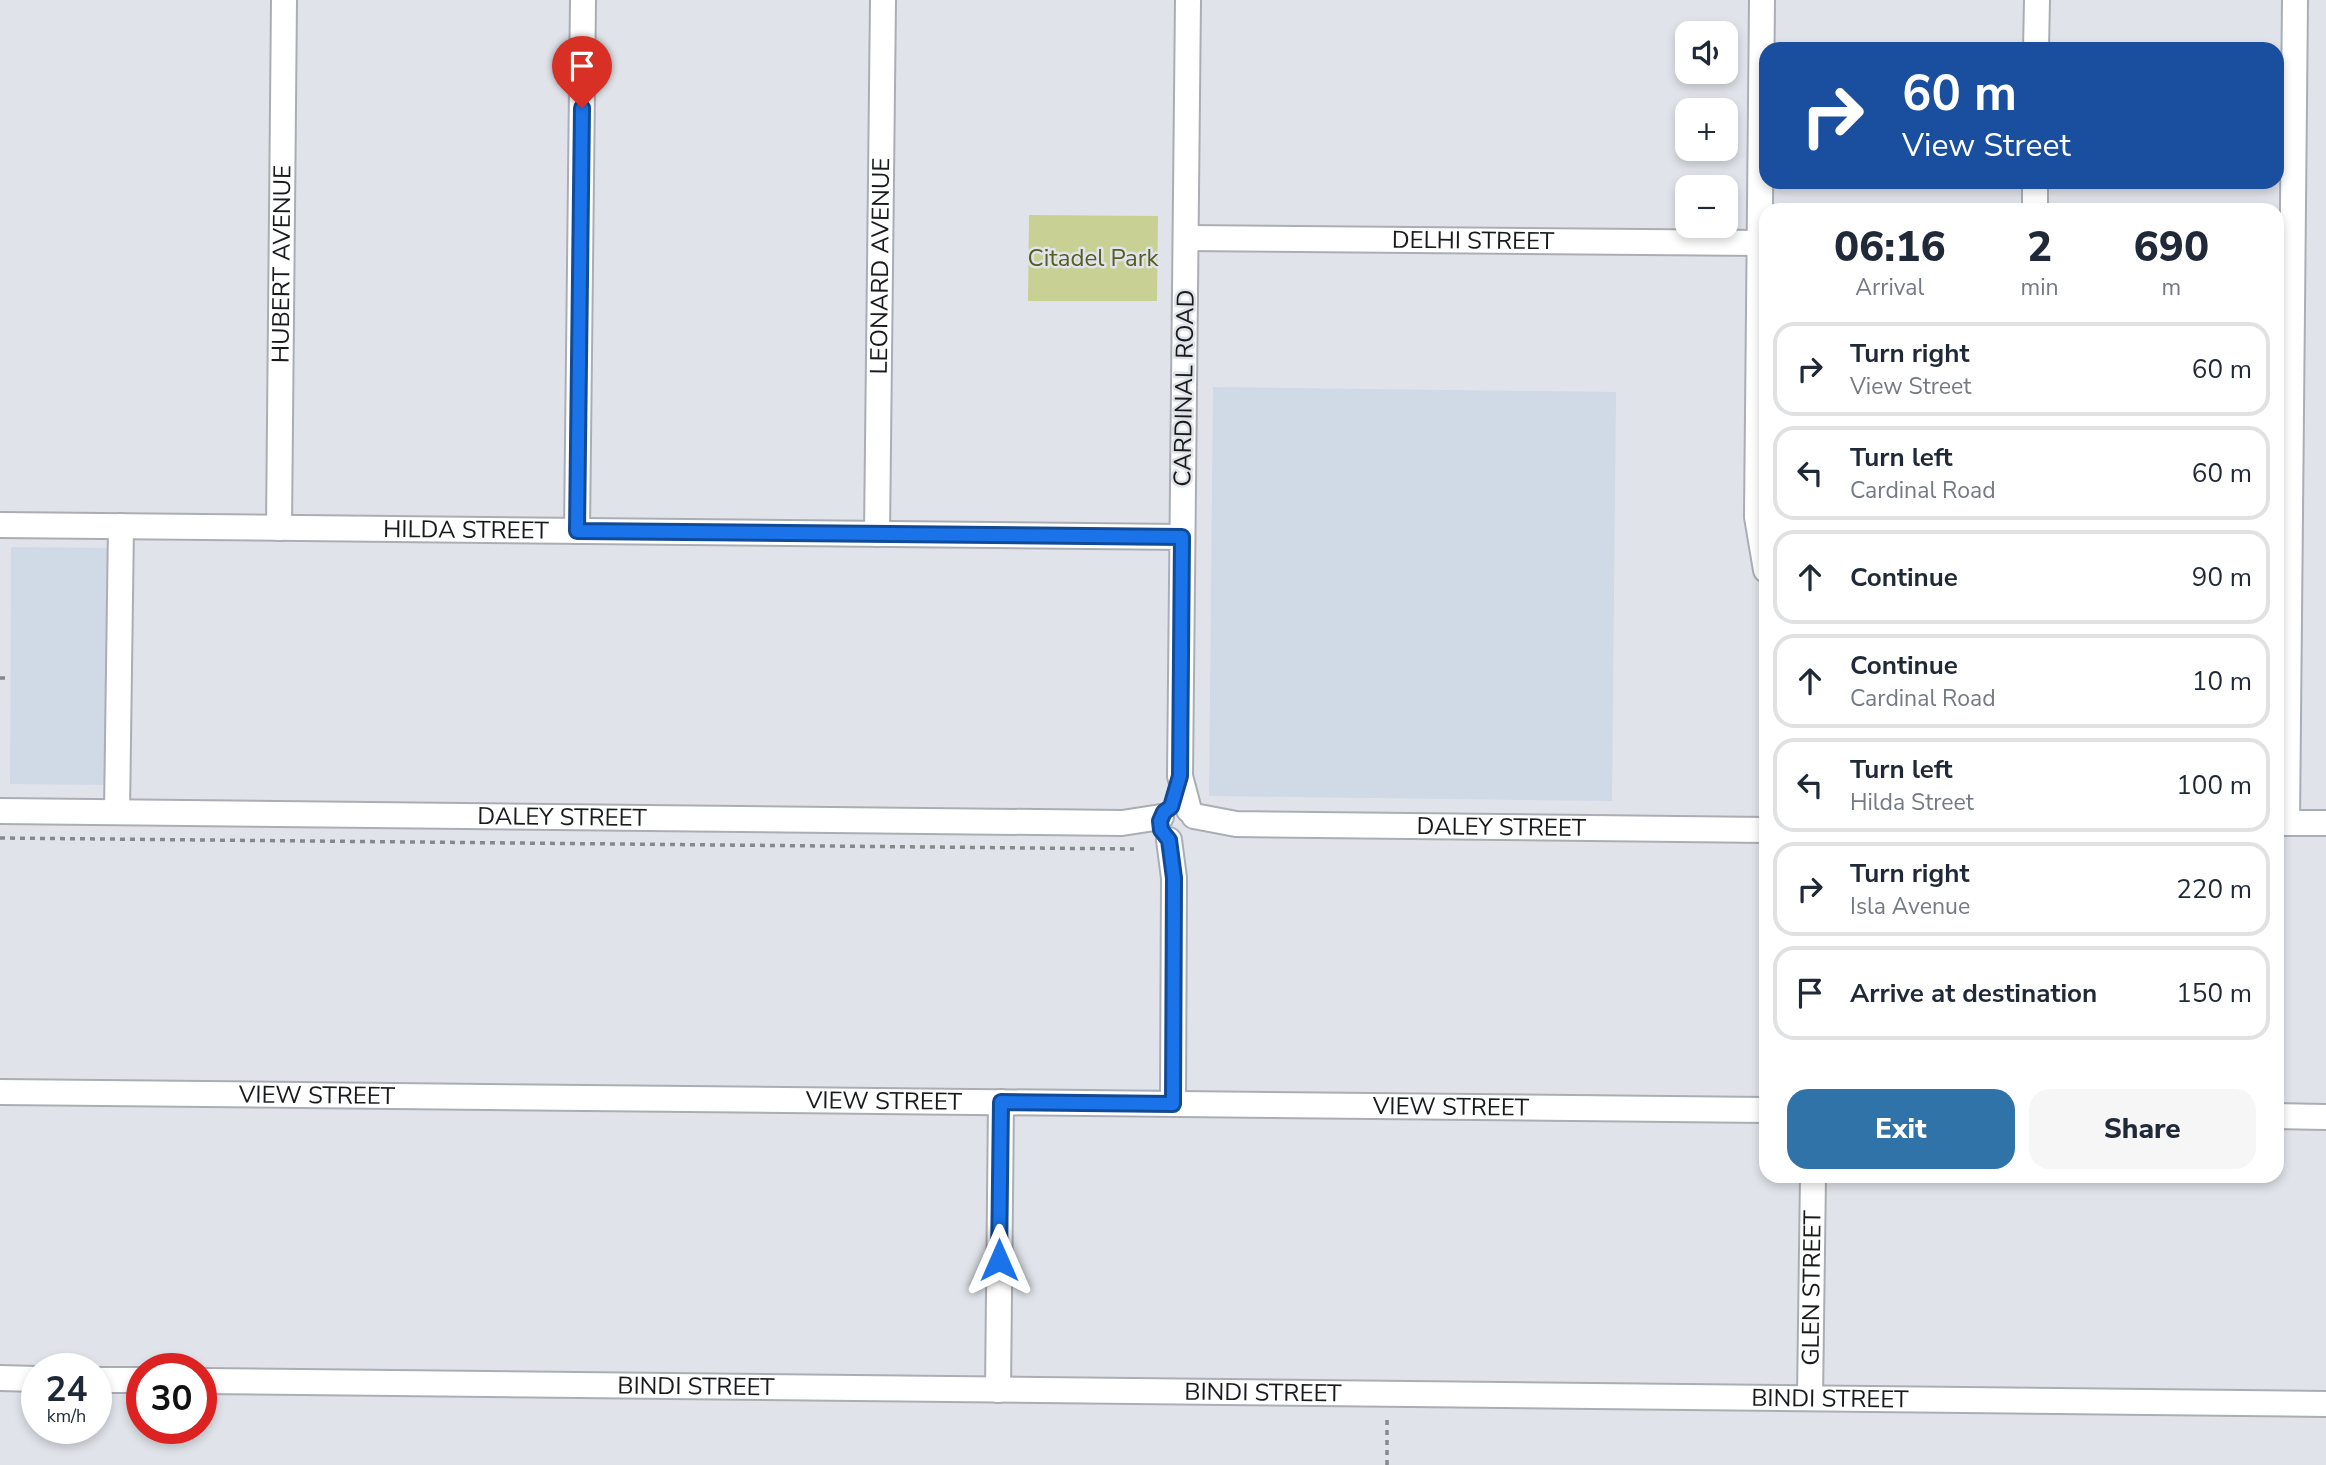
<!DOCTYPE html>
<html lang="en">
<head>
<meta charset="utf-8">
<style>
  body { margin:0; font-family:"Nunito Sans",sans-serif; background:#f6f6f7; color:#1f2937; height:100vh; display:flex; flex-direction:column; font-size:26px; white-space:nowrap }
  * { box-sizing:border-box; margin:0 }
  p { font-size:23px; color:#747a83 }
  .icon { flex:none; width:38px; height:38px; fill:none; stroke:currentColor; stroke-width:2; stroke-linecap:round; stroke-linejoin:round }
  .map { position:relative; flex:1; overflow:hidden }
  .side { position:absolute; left:1759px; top:203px; width:525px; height:980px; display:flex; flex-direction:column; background:#fff; border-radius:21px; box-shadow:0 4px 10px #0003 }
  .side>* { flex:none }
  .hud { position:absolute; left:1759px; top:42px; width:525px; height:147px; border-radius:21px; box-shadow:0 4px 10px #0003; background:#1a4fa0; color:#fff; overflow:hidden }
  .controls { position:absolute; left:1675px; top:21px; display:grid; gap:14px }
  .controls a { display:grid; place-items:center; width:63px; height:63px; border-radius:14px; background:#fff; box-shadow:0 4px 10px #0003; font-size:35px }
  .speed { position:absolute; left:21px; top:1353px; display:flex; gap:14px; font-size:35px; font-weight:700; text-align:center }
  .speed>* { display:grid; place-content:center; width:91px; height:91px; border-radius:50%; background:#fff; box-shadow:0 4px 10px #0003; line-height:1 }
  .speed small { font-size:18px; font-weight:400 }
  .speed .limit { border:10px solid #d22; background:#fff; color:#111 }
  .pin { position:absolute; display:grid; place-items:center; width:60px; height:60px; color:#fff; margin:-72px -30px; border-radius:50% 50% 50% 0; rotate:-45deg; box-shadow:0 0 7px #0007 }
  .pin .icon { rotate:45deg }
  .me { position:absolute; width:77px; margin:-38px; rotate:0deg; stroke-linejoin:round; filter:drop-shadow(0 0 5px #0008) }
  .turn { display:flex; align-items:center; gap:24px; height:147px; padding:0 28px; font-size:32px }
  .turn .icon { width:91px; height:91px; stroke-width:2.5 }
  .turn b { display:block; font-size:49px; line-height:60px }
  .eta { display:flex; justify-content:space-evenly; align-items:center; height:119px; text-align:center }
  .eta b { font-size:42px; font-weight:800; line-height:49px }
  .button { display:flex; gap:14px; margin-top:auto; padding:14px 28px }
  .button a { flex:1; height:80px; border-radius:21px; background:#2f73a8; color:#fff; font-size:28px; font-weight:800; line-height:80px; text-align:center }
  .button a+a { background:#f6f6f7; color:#1f2937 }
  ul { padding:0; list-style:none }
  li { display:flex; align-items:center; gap:21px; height:94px; margin:0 14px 10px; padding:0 14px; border:4px solid #e0e1e3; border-radius:21px }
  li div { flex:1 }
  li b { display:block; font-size:26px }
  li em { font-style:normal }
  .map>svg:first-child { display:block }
  .built { fill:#d0d9e6 }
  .green { fill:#c8d093 }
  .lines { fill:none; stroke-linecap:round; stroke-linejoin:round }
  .minor-casing { stroke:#aaaeb4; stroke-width:28 }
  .path { stroke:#85888c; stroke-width:3.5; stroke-dasharray:5 5; stroke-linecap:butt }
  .minor { stroke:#fff; stroke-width:24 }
  .route-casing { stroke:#114b97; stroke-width:18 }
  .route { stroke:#1a73e8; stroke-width:12 }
  .labels { text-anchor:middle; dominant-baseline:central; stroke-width:5; stroke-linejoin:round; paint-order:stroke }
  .street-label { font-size:24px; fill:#181a1c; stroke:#e0e4ea }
  .park-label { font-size:24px; fill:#565d21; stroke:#e0e4ea }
</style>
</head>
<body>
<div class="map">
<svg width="2326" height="1465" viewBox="0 0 2326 1465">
  <rect width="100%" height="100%" fill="#e0e4ea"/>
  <g class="built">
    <polygon points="1213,387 1616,392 1612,801 1209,796"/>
    <polygon points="11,547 111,548 109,785 10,784"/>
  </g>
  <polygon class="green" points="1029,215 1158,216 1157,301 1028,301"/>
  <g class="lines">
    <defs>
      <g id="minor">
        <polyline points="1188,0 1180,776 1189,810"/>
        <polyline points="1762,0 1757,517 1766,570"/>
        <polyline points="2036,49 2037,0"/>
        <polyline points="2035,210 2035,182"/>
        <path id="s1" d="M1186,238L1761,243"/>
        <path id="s2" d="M0,525L1182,537"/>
        <path id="s3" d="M279,528L284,0"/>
        <polyline points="577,531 583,0"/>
        <path id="s4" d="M877,534L883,0"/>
        <path id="s5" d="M0,811L1122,823L1161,817"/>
        <polyline points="117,812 121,526"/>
        <path id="s6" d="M1194,816L1236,824L1766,830"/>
        <polyline points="2287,822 2295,0"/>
        <polyline points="2277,823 2326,823"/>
        <polyline points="1169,840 1174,878 1173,1104"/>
        <path id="s7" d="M0,1092L1766,1110"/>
        <polyline points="2277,1116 2326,1117"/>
        <polyline points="0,1378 37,1379"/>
        <polyline points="96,1380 142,1380"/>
        <path id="s8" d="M201,1381L2326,1404"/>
        <polyline points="998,1390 1001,1102"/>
        <path id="s9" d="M1810,1398L1813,1176"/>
      </g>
    </defs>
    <use href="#minor" class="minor-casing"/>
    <g class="path">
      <polyline points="0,678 6,678"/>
      <polyline points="0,838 1134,849"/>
      <polyline points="1387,1465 1387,1415"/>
    </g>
    <use href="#minor" class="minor"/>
  </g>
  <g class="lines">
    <defs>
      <polyline id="route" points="582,108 577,531 1182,537 1180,776 1171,807 1164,812 1160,821 1161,830 1169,840 1174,878 1173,1104 1001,1102 999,1260"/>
    </defs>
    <use href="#route" class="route-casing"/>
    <use href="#route" class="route"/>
  </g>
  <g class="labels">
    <g class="street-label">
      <text stroke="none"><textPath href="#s1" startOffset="287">DELHI STREET</textPath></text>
      <text stroke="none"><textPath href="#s3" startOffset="264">HUBERT AVENUE</textPath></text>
      <text stroke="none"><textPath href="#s4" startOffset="268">LEONARD AVENUE</textPath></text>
      <text transform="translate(1184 388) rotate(-89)">CARDINAL ROAD</text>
      <text stroke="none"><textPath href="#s2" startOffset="466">HILDA STREET</textPath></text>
      <text stroke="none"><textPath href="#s5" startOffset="562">DALEY STREET</textPath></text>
      <text stroke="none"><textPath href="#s6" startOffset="308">DALEY STREET</textPath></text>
      <text stroke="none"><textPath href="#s7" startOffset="317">VIEW STREET</textPath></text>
      <text stroke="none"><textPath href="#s7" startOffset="884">VIEW STREET</textPath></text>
      <text stroke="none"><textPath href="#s7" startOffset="1451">VIEW STREET</textPath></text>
      <text stroke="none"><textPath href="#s9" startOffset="110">GLEN STREET</textPath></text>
      <text stroke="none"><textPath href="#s8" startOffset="495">BINDI STREET</textPath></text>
      <text stroke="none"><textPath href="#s8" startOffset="1062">BINDI STREET</textPath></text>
      <text stroke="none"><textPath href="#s8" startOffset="1629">BINDI STREET</textPath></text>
    </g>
    <g class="park-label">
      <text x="1093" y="258">Citadel Park</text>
    </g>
  </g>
</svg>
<div class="controls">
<a><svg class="icon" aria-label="sound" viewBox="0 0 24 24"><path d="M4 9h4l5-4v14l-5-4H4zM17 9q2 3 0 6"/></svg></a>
<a>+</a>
<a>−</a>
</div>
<div class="speed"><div>24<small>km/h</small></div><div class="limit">30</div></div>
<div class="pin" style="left:582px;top:108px;background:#d93025"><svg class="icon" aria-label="arrive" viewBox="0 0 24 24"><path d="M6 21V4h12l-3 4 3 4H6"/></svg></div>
<svg class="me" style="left:999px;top:1260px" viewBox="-20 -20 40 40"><path d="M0-17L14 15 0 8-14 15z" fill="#1a73e8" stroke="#fff" stroke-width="4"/></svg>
<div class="hud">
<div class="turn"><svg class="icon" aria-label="right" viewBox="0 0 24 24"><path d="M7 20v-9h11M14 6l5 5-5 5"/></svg><div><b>60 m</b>View Street</div></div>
</div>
<section class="side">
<div class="eta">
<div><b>06:16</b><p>Arrival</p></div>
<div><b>2</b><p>min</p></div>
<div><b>690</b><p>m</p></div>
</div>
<ul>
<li><svg class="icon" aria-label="right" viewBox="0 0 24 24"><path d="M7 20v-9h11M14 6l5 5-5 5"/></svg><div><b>Turn right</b><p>View Street</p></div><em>60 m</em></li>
<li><svg class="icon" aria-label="left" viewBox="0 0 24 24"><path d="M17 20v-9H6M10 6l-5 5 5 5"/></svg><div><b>Turn left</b><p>Cardinal Road</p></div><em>60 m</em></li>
<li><svg class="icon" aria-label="ahead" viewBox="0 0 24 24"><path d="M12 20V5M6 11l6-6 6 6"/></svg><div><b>Continue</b></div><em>90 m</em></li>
<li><svg class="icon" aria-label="ahead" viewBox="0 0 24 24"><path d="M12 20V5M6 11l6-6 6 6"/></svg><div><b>Continue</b><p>Cardinal Road</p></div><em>10 m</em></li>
<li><svg class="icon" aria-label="left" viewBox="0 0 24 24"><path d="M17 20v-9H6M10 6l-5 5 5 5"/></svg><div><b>Turn left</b><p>Hilda Street</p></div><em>100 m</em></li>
<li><svg class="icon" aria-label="right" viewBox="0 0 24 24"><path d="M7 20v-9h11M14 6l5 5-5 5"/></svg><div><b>Turn right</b><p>Isla Avenue</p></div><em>220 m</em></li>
<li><svg class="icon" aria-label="arrive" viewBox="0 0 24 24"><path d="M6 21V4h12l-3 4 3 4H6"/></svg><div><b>Arrive at destination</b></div><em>150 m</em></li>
</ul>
<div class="button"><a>Exit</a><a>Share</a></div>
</section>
</div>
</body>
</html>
